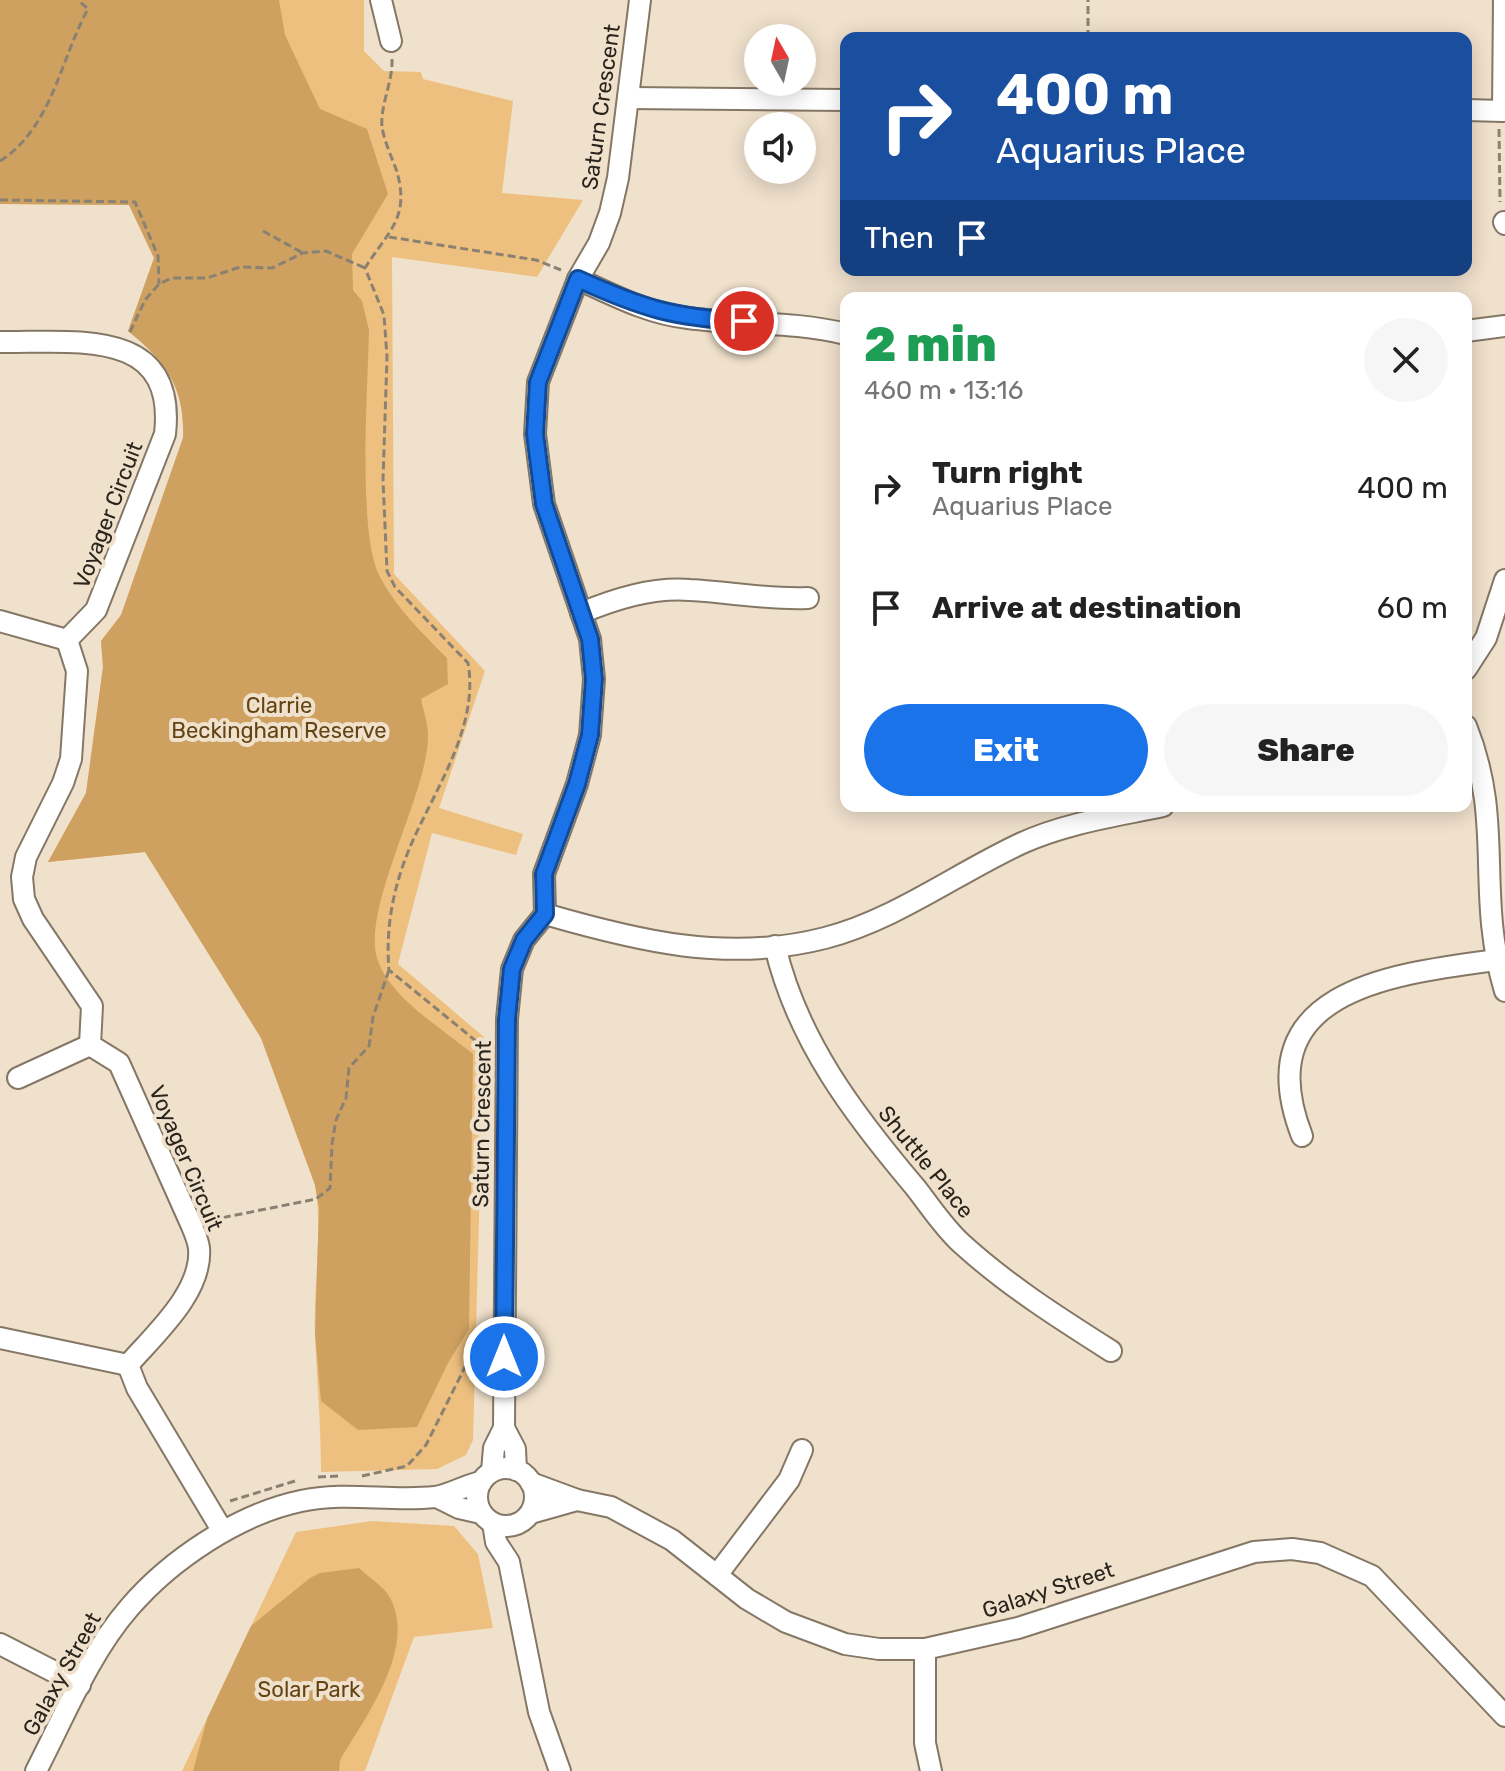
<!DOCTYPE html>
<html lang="en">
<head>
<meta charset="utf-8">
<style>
  body { margin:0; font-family:Rubik,sans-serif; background:#f6f6f6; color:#222; height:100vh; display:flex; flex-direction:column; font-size:30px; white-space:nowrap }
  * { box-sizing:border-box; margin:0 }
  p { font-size:26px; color:#767676 }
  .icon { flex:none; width:44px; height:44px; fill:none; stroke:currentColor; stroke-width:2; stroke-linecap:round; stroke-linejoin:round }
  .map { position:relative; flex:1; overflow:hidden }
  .sheet { position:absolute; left:840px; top:292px; width:632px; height:520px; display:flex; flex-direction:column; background:#fff; border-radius:16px; box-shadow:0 4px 20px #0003 }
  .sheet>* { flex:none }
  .guide { position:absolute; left:840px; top:32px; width:632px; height:244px; border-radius:16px; box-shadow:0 4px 20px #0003; background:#1a4fa0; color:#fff; overflow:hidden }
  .needle { width:52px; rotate:351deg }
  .fabs { position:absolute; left:744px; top:24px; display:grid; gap:16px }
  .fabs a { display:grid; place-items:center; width:72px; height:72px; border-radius:50%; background:#fff; box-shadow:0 4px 20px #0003; font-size:40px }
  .pin { position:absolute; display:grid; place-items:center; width:68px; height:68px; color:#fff; margin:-34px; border:4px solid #fff; border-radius:50%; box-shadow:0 2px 8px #0007 }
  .me { position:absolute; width:88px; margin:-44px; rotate:0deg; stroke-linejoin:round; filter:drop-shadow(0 0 6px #0008) }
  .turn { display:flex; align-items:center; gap:28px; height:168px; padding:0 24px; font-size:36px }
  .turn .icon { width:104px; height:104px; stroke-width:2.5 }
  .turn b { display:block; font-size:56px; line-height:68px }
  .then { display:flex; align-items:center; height:76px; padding:0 24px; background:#0003; gap:16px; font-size:30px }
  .round { display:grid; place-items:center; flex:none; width:84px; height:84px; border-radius:42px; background:#f6f6f6 }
  .head { display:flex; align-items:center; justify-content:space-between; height:136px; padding:0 24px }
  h1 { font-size:48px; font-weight:800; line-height:60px; color:#1e9e55 }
  .action { display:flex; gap:16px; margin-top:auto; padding:16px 24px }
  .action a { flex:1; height:92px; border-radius:48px; background:#1a73e8; color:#fff; font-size:32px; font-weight:800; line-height:92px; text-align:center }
  .action a+a { background:#f6f6f6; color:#222 }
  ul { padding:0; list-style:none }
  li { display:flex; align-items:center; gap:24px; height:120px; padding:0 24px }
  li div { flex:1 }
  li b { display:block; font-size:30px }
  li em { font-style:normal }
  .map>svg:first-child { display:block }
  .green { fill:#eec07f }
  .forest { fill:#cea161 }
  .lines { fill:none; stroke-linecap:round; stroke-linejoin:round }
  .minor-casing { stroke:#857765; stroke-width:24 }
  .path { stroke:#8b8173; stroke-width:3; stroke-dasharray:8 4; stroke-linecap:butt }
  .minor { stroke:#fff; stroke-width:20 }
  .route-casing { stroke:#114b97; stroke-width:20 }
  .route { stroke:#1a73e8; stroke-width:14 }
  .labels { text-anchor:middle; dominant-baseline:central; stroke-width:8; stroke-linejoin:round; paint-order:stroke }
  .street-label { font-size:22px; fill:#29241c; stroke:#f0e1cc }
  .park-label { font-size:22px; fill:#634412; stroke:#f0e1cc }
</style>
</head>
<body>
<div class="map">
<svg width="1505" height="1771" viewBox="0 0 1505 1771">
  <rect width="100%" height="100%" fill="#f0e1cc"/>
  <g class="green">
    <path d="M0,0H364V51L384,71L421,72L423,79L513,101L502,193L583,200L537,277L392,257L394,574L485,671L439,808L523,834L516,855L432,833L398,964L484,1037L473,1440L466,1455L437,1469L321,1472C321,1426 317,1381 315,1335C313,1285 323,1234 315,1185L261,1038L145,852L48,862L86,793L103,667L101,641L121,615L183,438C185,387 166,362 128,331L154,258L129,205L0,204Z"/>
    <polygon points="372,1521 454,1526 478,1554 493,1628 414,1637 365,1771 182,1771 296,1532"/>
  </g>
  <g class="forest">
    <path d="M0,0H279L285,35L320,109L367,129L388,194L352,254L353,290L362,301L369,330C368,385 357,535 380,577C397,609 422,633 447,658L448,684L421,699C423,710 428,723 428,735C429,793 359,911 378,961C391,998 444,1030 473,1054L469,1329L448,1363L417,1427L358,1430L321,1401L315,1334L319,1208L315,1185L261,1038L145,852L48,862L86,793L103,667L101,641L121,615L183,438C185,387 166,362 128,331L154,258L129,205L0,204Z"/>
    <path d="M359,1568C367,1576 380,1584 387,1593C421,1643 365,1718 340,1760L339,1771H193L207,1719L251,1626L310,1578L320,1573Z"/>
  </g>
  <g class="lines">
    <defs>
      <g id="minor">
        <polyline points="381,0 391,41"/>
        <polyline points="628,98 846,100"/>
        <polyline points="1466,110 1503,111 1504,0"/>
        <polyline points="1504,222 1505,224"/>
        <path d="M578,279C613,295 649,314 688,318C741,325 794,321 846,334"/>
        <polyline points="1466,331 1505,326"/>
        <path d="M0,342C74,343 177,326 165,434L96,610L67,640L77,671L71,759L63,783L26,857L22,877L24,899L33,919L92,1006L90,1045L119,1063L191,1224C194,1231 198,1240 199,1248C203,1292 154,1335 128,1365"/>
        <path d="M581,613C615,599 652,587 690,590C730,592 768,600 808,598"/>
        <polyline points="0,621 67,640"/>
        <polyline points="1466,669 1486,638 1505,580"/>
        <path d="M1466,726C1505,823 1475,891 1505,991"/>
        <path d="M545,914C638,941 728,963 825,938C895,920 957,873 1022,843C1066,823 1116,816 1163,806"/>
        <path d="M775,946C797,1040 854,1115 915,1187C930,1206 944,1228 962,1244C1007,1285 1059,1318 1111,1351"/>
        <polyline points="18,1078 90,1045"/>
        <path d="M1302,1136C1246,991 1390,974 1496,960"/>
        <polyline points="0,1338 128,1365"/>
        <polyline points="128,1365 137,1388 222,1530"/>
        <polyline points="504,1428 515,1449 516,1470"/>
        <circle cx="506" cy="1497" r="29"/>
        <polyline points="492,1471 494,1448 504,1428 507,1019 512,969 524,940 545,914 544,874 577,784 590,735 594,679 590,639 544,504 535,434 538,382 578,279 599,243 610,213 618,178 640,0"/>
        <polyline points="531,1483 577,1500 611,1507 672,1540 747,1599 786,1622 845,1644 879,1649 925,1649 1018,1628 1254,1552 1292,1549 1320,1553 1372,1576 1505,1716"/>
        <polyline points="437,1497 459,1508 481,1513"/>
        <polyline points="531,1513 577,1500"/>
        <polyline points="493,1523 496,1542 509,1562 539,1712 560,1771"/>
        <polyline points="717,1575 789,1480 802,1450"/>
        <polyline points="0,1644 80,1685"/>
        <polyline points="925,1649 925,1743 931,1771"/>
        <path d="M36,1771C64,1717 89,1654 129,1608C171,1559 239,1514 301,1501C346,1491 390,1502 435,1497C450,1495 465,1485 481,1482"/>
      </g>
    </defs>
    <use href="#minor" class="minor-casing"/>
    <g class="path">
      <polyline points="1088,38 1088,0"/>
      <path d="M392,59C393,82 380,105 382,127C384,140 391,156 396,169C411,217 389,230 365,268L384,315L387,357L383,480L387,571L395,587L468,663C479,724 438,785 414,838C395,880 385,923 389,970L487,1050"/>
      <polyline points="1499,129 1500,202"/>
      <path d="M0,161C52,128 60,60 88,9L78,0"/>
      <polyline points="0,200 135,202 158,256 159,284"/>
      <polyline points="263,231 303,253"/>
      <polyline points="389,237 536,260 561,270"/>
      <polyline points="130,332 145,300 159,284 172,278 207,278 240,267 272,268 303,253 326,251 365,268"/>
      <polyline points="485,1198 485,1153"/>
      <polyline points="211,1220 316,1199 330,1188 332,1144 336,1120 346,1098 349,1068 369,1046 373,1017 389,970"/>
      <polyline points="362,1476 407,1466 426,1445 484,1329"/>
      <polyline points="318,1477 338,1476"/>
      <polyline points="230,1501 295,1481"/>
    </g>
    <use href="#minor" class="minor"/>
  </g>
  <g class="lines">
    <defs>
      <path id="route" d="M504,1357L507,1019L512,969L524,940L545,914L544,874L577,784L590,735L594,679L590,639L544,504L535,434L538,382L578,279C642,308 674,318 744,321"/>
    </defs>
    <use href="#route" class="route-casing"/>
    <use href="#route" class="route"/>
  </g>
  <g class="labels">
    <g class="street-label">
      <text transform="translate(601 107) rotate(-82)">Saturn Crescent</text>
      <text transform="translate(108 515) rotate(-69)">Voyager Circuit</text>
      <text transform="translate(482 1124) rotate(-89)">Saturn Crescent</text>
      <text transform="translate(186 1158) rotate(67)">Voyager Circuit</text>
      <text transform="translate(926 1162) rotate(51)">Shuttle Place</text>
      <text transform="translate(1048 1590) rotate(-18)">Galaxy Street</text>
      <text transform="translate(62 1674) rotate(-61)">Galaxy Street</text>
    </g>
    <g class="park-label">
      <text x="279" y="705">Clarrie<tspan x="279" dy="25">Beckingham Reserve</tspan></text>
      <text x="309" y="1689">Solar Park</text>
    </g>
  </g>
</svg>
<div class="fabs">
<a><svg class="needle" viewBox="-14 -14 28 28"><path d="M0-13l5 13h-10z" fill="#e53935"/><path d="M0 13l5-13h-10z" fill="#767676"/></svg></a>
<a><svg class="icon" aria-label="sound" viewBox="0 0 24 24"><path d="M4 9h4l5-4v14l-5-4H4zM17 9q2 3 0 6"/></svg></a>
</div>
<div class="pin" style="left:744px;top:321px;background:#d93025"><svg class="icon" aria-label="arrive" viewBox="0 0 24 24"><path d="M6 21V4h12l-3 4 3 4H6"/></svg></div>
<svg class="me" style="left:504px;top:1357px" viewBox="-20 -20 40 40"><circle r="17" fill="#1a73e8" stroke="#fff" stroke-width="3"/><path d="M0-11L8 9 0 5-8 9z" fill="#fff"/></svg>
<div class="guide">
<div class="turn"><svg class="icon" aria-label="right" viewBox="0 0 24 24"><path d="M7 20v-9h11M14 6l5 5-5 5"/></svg><div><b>400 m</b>Aquarius Place</div></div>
<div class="then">Then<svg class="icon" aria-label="arrive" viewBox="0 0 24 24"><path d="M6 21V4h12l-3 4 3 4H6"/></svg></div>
</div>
<section class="sheet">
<div class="head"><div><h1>2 min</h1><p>460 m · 13:16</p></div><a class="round"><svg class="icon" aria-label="close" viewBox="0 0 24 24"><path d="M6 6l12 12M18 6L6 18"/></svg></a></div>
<ul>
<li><svg class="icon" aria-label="right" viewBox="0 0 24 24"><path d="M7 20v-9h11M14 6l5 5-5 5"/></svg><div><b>Turn right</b><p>Aquarius Place</p></div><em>400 m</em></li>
<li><svg class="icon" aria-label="arrive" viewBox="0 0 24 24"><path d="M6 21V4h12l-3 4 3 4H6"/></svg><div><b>Arrive at destination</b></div><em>60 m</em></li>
</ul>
<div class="action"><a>Exit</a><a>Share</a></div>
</section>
</div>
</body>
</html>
